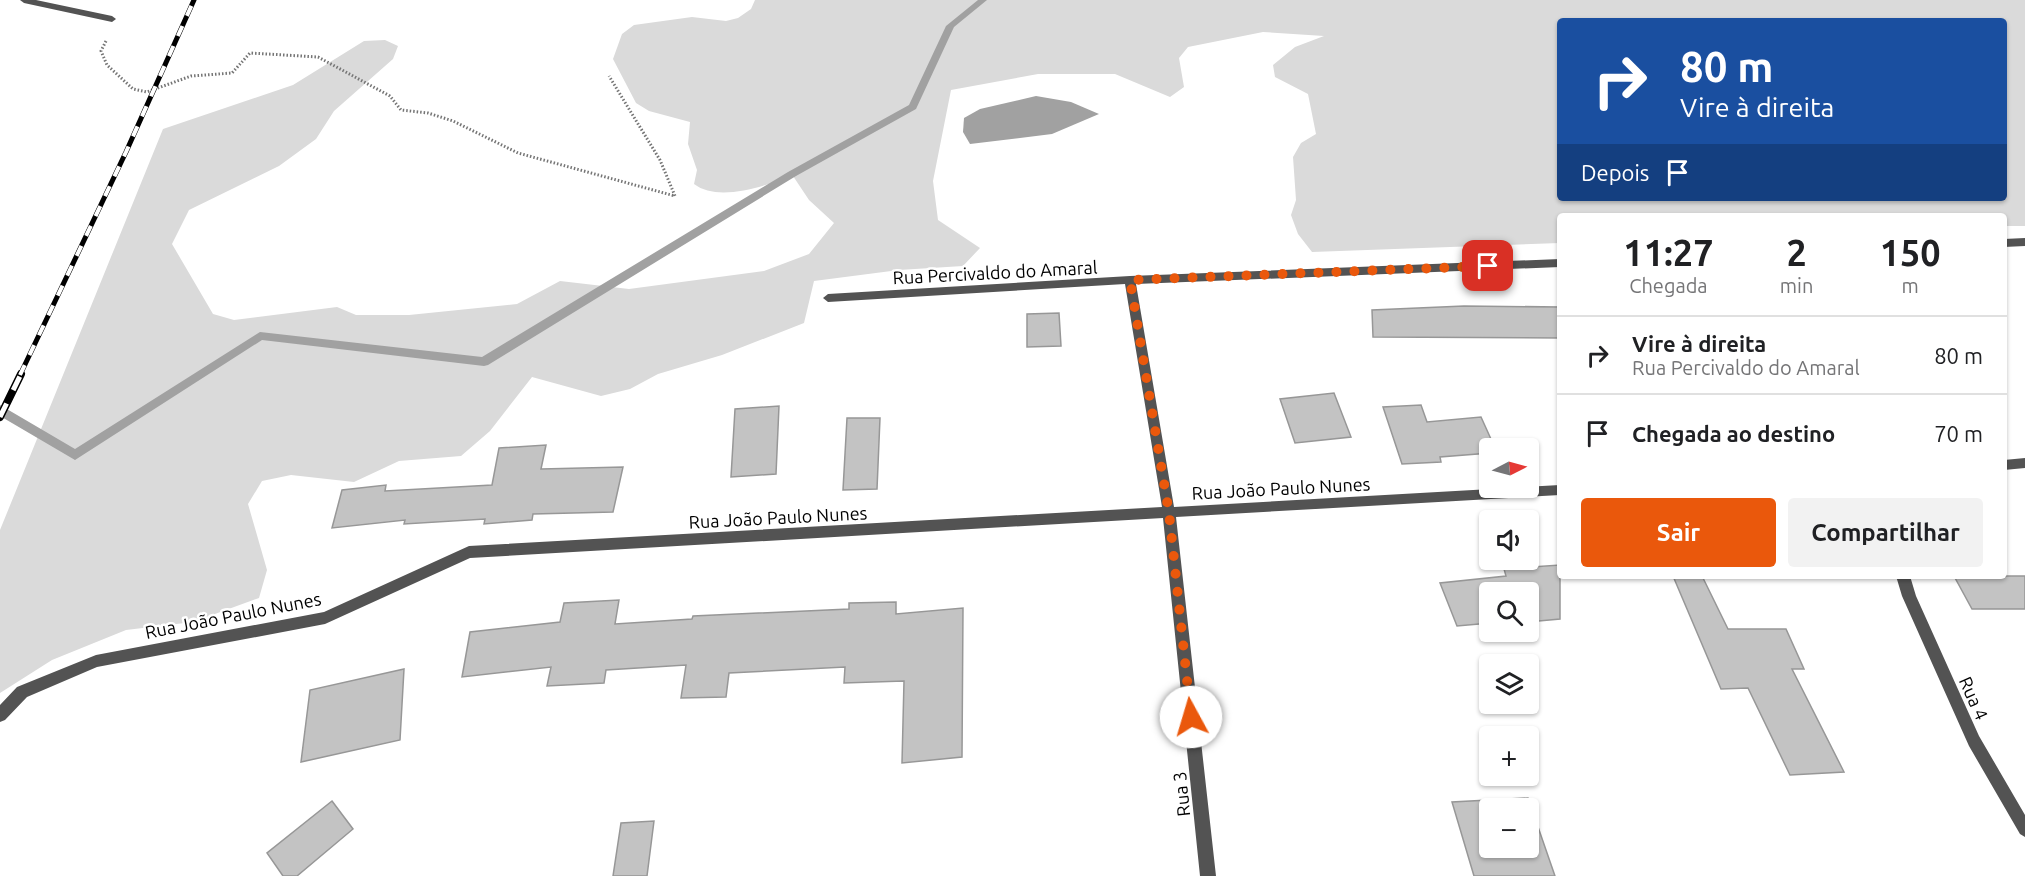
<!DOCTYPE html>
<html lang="pt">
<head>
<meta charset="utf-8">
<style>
  body { margin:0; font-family:Ubuntu,sans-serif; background:#f2f2f2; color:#202124; height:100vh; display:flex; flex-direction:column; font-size:22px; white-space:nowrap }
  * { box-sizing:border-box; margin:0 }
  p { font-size:20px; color:#757577 }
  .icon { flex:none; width:33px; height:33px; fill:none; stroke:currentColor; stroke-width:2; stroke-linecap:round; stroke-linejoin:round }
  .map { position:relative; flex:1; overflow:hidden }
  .drawer { position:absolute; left:1557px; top:213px; width:450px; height:366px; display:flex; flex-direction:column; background:#fff; border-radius:6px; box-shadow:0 2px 4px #0004 }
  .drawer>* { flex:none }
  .guide { position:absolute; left:1557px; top:18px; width:450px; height:183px; border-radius:6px; box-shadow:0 2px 4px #0004; background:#1a4fa0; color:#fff; overflow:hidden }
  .needle { width:39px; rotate:84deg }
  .fabs { position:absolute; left:1479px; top:438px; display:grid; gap:12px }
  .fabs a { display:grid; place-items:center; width:60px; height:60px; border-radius:6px; background:#fff; box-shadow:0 2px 4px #0004; font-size:30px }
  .pin { position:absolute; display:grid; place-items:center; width:51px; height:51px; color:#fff; margin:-26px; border-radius:12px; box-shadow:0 3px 9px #0006 }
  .me { position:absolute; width:66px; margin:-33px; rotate:354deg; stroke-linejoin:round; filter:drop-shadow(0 0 4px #0008) }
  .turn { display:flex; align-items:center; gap:21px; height:126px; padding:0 24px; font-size:27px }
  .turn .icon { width:78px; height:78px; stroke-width:2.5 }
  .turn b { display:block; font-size:42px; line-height:51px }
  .then { display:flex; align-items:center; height:57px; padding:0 24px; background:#0003; gap:12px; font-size:22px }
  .eta { display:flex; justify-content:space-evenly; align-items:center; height:102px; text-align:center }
  .eta b { font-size:36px; font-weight:600; line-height:42px }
  .button { display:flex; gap:12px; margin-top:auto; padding:12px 24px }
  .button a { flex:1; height:69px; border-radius:6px; background:#ea580c; color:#fff; font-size:24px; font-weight:600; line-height:69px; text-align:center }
  .button a+a { background:#f2f2f2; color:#202124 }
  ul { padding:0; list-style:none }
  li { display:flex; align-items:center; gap:18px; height:78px; padding:0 24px; border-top:2px solid #e0e0e0 }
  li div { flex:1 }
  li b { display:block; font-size:22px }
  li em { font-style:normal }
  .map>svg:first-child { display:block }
  .green { fill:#dadada; fill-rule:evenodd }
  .water { fill:#a1a1a1 }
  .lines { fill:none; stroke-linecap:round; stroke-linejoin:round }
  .stream { fill:#a1a1a1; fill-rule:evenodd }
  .building { fill:#c3c3c3; stroke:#979797; stroke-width:1.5; fill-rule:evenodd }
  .path { stroke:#757575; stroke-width:3; stroke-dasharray:1.5 2; stroke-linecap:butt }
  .minor { fill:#535353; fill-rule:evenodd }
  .rail-far1-casing { stroke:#000; stroke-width:5 }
  .rail-casing { stroke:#000; stroke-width:8 }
  .rail-far1 { stroke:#fff; stroke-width:4; stroke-dasharray:11; stroke-linecap:butt }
  .rail { stroke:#fff; stroke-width:5; stroke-dasharray:15; stroke-linecap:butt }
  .route { stroke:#ea580c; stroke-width:10; stroke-dasharray:0 18 }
  .labels { text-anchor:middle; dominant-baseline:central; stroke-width:5; stroke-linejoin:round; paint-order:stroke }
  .street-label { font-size:18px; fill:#000; stroke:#fff }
</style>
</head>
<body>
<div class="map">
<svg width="2025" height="876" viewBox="0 0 2025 876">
  <rect width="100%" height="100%" fill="#fff"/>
  <path class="green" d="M755,0H2025V226H2004V216H1560V243L1312,252L1298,234L1291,215L1296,200L1293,157L1301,143L1316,134L1308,94L1275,77L1273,65L1295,47L1324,36L1263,32L1188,47L1179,58L1184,87L1170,97L1115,74H1038L951,90L933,181L938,220L980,248L963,266L899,270L814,281L804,323L722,355L658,374L630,389L601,396L532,377L490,431L461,456L399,461L354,482L291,475L262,481L248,504L267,570L259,598L193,622L126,630L52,660L0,693V530L163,129L293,85L364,41L385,40L398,46L393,59L334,111L316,139L279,166L189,210L172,244L213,314L234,320L337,307L356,315H409L517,304L560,281L629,289L764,271L809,254L834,223L809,200L793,176C766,185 719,203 694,184L697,170L688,144L690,122L649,111L636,103L613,59L622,34L634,25L692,17L726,21L738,18L751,9ZM1560,21H2004V198H1560Z"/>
  <polygon class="water" points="1036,96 1071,102 1099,114 1052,134 970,144 963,132 964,118 980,109"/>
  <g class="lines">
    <polygon class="stream" points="978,0 987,0 954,27 916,109 796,176 488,365 484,366 262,340 75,460 0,416 0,405 75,449 260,332 482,357 788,172 909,105 946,26"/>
  </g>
  <g class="building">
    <polygon points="1464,306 1560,307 1560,338 1373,337 1372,310"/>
    <polygon points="1059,313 1061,346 1027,347 1027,314"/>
    <polygon points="1334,393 1351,437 1295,443 1280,399"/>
    <polygon points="1421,405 1427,422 1481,417 1495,448 1490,448 1490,453 1440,457 1441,462 1402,464 1383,407"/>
    <polygon points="779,406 776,474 731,477 735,409"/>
    <polygon points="847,418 880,418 877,489 843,490"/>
    <polygon points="546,445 541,469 623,467 613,512 533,514 532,520 484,524 485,519 404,524 405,520 332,528 342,490 386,485 385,491 492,485 499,448"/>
    <polygon points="1560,565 1560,619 1528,622 1528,592 1490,592 1490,623 1457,626 1440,583 1506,576 1504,569"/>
    <polygon points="1673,576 1702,576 1728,629 1786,629 1804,669 1792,669 1844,772 1790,775 1748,688 1721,689"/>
    <polygon points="1954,576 2025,576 2025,609 1972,609"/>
    <polygon points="619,600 615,624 692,619 693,616 849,609 849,603 896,602 896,614 963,608 962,757 902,763 904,681 844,683 845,667 729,673 726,697 681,698 686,665 606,670 604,683 547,686 551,667 462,677 470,632 560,622 564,603"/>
    <polygon points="404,669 400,740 301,762 310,690"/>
    <path d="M1528,798L1555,876H1474L1452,802ZM1490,808H1528V848H1490Z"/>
    <polygon points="332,801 353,829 297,876 283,876 267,853"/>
    <polygon points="654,821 647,876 613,876 621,823"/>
  </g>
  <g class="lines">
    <polyline class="path" points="106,41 101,51 107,65 133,89 147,92 191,76 232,73 250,53 318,57 390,96 401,110 428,113 453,121 518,153 675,196 660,160 609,76"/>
    <g class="minor">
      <polygon points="20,0 36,0 112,16 116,19 112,22 24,3"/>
      <polygon points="2025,238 2025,246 2004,247 2004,239"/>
      <polygon points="1560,259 1560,267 1136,284 1174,507 1560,485 1560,495 1176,517 1216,876 1200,876 1163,518 470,558 325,624 97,667 27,697 5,720 0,722 0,705 17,687 96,655 324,612 469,546 1162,507 1125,284 828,302 823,298 828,294 1130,276"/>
      <polygon points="2025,458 2025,468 2004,470 2004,460"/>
      <polygon points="1896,576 1910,576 1916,596 1979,736 2025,815 2025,837 2020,834 1969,746 1902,596"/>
    </g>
    <defs>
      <polyline id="rail-far1" points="20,375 126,152 194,0"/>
      <polyline id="rail" points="0,417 21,374"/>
    </defs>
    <use href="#rail-far1" class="rail-far1-casing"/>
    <use href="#rail" class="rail-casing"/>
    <use href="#rail-far1" class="rail-far1"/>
    <use href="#rail" class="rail"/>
  </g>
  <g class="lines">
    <polyline class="route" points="1191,717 1169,513 1130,280 1488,266"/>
  </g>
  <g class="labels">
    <g class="street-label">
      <text transform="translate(995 272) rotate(-3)">Rua Percivaldo do Amaral</text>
      <text transform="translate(1281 488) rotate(-3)">Rua João Paulo Nunes</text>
      <text transform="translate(778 517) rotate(-3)">Rua João Paulo Nunes</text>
      <text transform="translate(233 615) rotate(-11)">Rua João Paulo Nunes</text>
      <text transform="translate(1974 698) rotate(66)">Rua 4</text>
      <text transform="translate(1181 794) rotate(-96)">Rua 3</text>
    </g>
  </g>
</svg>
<div class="fabs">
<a><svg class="needle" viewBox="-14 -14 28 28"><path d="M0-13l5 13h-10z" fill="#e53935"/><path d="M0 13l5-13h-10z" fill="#757577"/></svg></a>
<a><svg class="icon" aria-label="sound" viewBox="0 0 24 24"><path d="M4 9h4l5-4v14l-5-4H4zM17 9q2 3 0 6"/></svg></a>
<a><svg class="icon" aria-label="search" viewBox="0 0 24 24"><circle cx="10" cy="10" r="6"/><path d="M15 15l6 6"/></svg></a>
<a><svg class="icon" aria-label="layers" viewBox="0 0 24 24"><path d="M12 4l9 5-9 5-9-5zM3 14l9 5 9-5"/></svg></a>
<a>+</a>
<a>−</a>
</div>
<div class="pin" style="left:1488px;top:266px;background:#d93025"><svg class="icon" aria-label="arrive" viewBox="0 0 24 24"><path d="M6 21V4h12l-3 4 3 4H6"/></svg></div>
<svg class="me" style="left:1191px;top:717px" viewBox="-20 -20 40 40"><circle r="19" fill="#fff"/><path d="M0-13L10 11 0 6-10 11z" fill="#ea580c"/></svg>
<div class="guide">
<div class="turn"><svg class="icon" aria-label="right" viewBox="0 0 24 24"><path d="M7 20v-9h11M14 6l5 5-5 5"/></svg><div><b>80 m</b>Vire à direita</div></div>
<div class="then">Depois<svg class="icon" aria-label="arrive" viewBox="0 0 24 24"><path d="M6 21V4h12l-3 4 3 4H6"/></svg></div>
</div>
<section class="drawer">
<div class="eta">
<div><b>11:27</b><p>Chegada</p></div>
<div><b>2</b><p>min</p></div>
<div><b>150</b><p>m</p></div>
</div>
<ul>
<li><svg class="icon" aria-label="right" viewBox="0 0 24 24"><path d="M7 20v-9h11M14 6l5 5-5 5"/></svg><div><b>Vire à direita</b><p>Rua Percivaldo do Amaral</p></div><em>80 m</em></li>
<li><svg class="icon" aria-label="arrive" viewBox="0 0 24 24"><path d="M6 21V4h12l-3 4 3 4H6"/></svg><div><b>Chegada ao destino</b></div><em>70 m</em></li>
</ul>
<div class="button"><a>Sair</a><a>Compartilhar</a></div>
</section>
</div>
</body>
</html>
